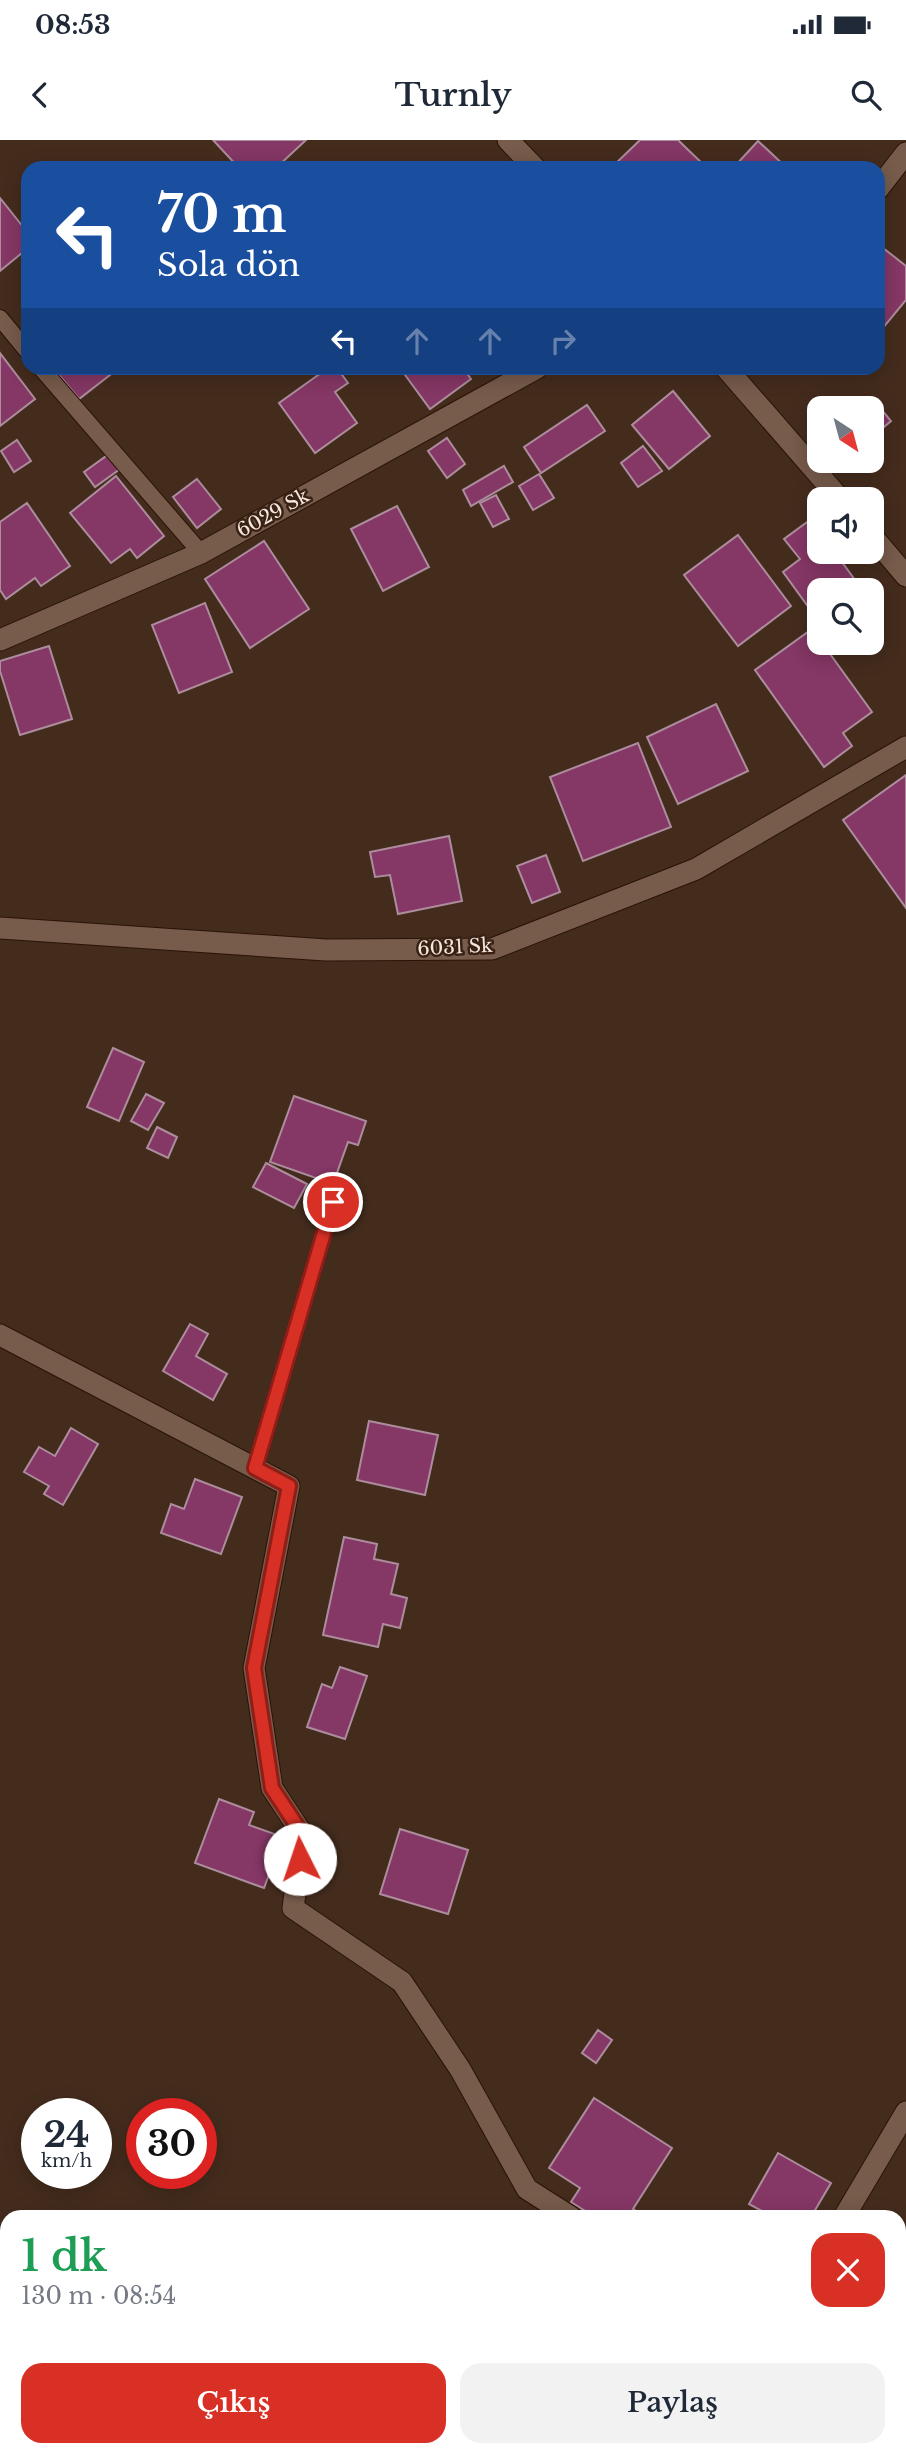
<!DOCTYPE html>
<html lang="tr">
<head>
<meta charset="utf-8">
<style>
  body { margin:0; font-family:"Libre Baskerville",serif; background:#f2f2f3; color:#1f2937; height:100vh; display:flex; flex-direction:column; font-size:26px; white-space:nowrap }
  * { box-sizing:border-box; margin:0 }
  p { font-size:23px; color:#747a83 }
  .icon { flex:none; width:38px; height:38px; fill:none; stroke:currentColor; stroke-width:2; stroke-linecap:round; stroke-linejoin:round }
  .map { position:relative; flex:1; overflow:hidden }
  .sheet { position:absolute; left:0px; top:2070px; width:906px; height:247px; display:flex; flex-direction:column; background:#fff; border-radius:21px 21px 0 0; box-shadow:0 4px 18px #0003 }
  .sheet>* { flex:none }
  .banner { position:absolute; left:21px; top:21px; width:864px; height:214px; border-radius:21px; box-shadow:0 4px 18px #0003; background:#1a4fa0; color:#fff; overflow:hidden }
  .needle { width:46px; rotate:144deg }
  .fabs { position:absolute; left:807px; top:256px; display:grid; gap:14px }
  .fabs a { display:grid; place-items:center; width:77px; height:77px; border-radius:14px; background:#fff; box-shadow:0 4px 18px #0003; font-size:35px }
  .speed { position:absolute; left:21px; top:1958px; display:flex; gap:14px; font-size:35px; font-weight:700; text-align:center }
  .speed>* { display:grid; place-content:center; width:91px; height:91px; border-radius:50%; background:#fff; box-shadow:0 4px 18px #0003; line-height:1 }
  .speed small { font-size:18px; font-weight:400 }
  .speed .limit { border:10px solid #d22; background:#fff; color:#111 }
  .pin { position:absolute; display:grid; place-items:center; width:60px; height:60px; color:#fff; margin:-30px; border:4px solid #fff; border-radius:50%; box-shadow:0 2px 7px #0007 }
  .me { position:absolute; width:77px; margin:-38px; rotate:356deg; stroke-linejoin:round; filter:drop-shadow(0 0 5px #0008) }
  .turn { display:flex; align-items:center; gap:24px; height:147px; padding:0 21px; font-size:32px }
  .turn .icon { width:91px; height:91px; stroke-width:2.5 }
  .turn b { display:block; font-size:49px; line-height:60px }
  .lanes { display:flex; align-items:center; height:66px; padding:0 21px; background:#0003; justify-content:center; gap:35px; direction:ltr }
  .lanes .off { opacity:.35 }
  .round { display:grid; place-items:center; flex:none; width:74px; height:74px; border-radius:21px; background:#f2f2f3 }
  .head { display:flex; align-items:center; justify-content:space-between; height:119px; padding:0 21px }
  h1 { font-size:42px; font-weight:600; line-height:52px; color:#1e9e55 }
  .button { display:flex; gap:14px; margin-top:auto; padding:14px 21px }
  .button a { flex:1; height:80px; border-radius:21px; background:#d93025; color:#fff; font-size:28px; font-weight:600; line-height:80px; text-align:center }
  .button a+a { background:#f2f2f3; color:#1f2937 }
  .status { display:flex; justify-content:space-between; align-items:center; height:49px; padding:0 35px; background:#fff; direction:ltr }
  .status svg { height:19px; fill:currentColor }
  header { display:flex; justify-content:space-between; align-items:center; height:91px; padding:0 21px; background:#fff; font-size:32px; font-weight:600 }
  .map>svg:first-child { display:block }
  .building { fill:#853765; stroke:#ad8d9d; stroke-width:2 }
  .lines { fill:none; stroke-linecap:round; stroke-linejoin:round }
  .service-casing { stroke:#2a1306; stroke-width:18 }
  .minor-casing { stroke:#2a1306; stroke-width:23 }
  .tertiary-casing { stroke:#2a1306; stroke-width:23 }
  .service { stroke:#775b4b; stroke-width:16 }
  .minor { stroke:#775b4b; stroke-width:21 }
  .tertiary { stroke:#775b4b; stroke-width:21 }
  .route-casing { stroke:#8d1f18; stroke-width:18 }
  .route { stroke:#d93025; stroke-width:12 }
  .labels { text-anchor:middle; dominant-baseline:central; stroke-width:5; stroke-linejoin:round; paint-order:stroke }
  .street-label { font-size:19px; fill:#f6e6dd; stroke:#392214 }
</style>
</head>
<body>
<div class="status"><b>08:53</b><svg viewBox="0 0 49 12"><path d="M0 12V9h3v3zM5 12V6h3v6zM10 12V3h3v9zM15 12V0h3v12zM26 1h20v11H26zM47 4h2v5h-2z"/></svg></div>
<header><svg class="icon" aria-label="back" viewBox="0 0 24 24"><path d="M15 5l-7 7 7 7"/></svg>Turnly<svg class="icon" aria-label="search" viewBox="0 0 24 24"><circle cx="10" cy="10" r="6"/><path d="M15 15l6 6"/></svg></header>
<div class="map">
<svg width="906" height="2316" viewBox="0 0 906 2316">
  <rect width="100%" height="100%" fill="#442c1d"/>
  <g class="building">
    <polygon points="213,0 306,0 276,28 239,28"/>
    <polygon points="640,0 678,0 707,28 611,28"/>
    <polygon points="758,1 787,28 733,28"/>
    <polygon points="0,58 28,93 28,108 0,131"/>
    <polygon points="878,104 906,126 906,160 878,194"/>
    <polygon points="0,213 35,259 0,286"/>
    <polygon points="53,228 119,228 79,259"/>
    <polygon points="328,228 337,228 348,243 335,252 357,283 315,313 279,263"/>
    <polygon points="400,228 463,228 471,239 430,269"/>
    <polygon points="673,251 710,296 669,329 632,285"/>
    <polygon points="872,258 891,281 872,297 872,268 860,268"/>
    <polygon points="587,265 605,291 541,333 524,307"/>
    <polygon points="447,298 465,324 447,338 428,311"/>
    <polygon points="17,300 31,321 14,332 1,311"/>
    <polygon points="643,306 662,331 638,347 621,323"/>
    <polygon points="109,314 120,329 95,347 84,332"/>
    <polygon points="504,326 513,342 471,366 463,350"/>
    <polygon points="539,334 554,358 533,370 519,346"/>
    <polygon points="116,336 164,396 137,418 130,409 111,423 70,373"/>
    <polygon points="197,339 221,369 197,388 173,357"/>
    <polygon points="496,355 509,379 493,387 480,363"/>
    <polygon points="27,363 70,426 41,446 35,438 6,459 0,450 0,382"/>
    <polygon points="397,366 429,427 383,451 351,389"/>
    <polygon points="810,380 819,392 819,411 834,411 855,440 842,450 819,450 819,467 812,472 783,432 800,419 784,399"/>
    <polygon points="738,395 791,466 738,506 684,435"/>
    <polygon points="264,401 309,469 250,508 205,439"/>
    <polygon points="205,463 232,532 179,553 152,485"/>
    <polygon points="812,489 872,572 843,593 852,606 824,627 755,530"/>
    <polygon points="49,506 72,579 20,595 0,531 0,521"/>
    <polygon points="716,564 748,631 678,664 647,597"/>
    <polygon points="638,603 671,687 583,721 550,637"/>
    <polygon points="906,635 906,768 843,680"/>
    <polygon points="449,696 462,761 398,774 390,735 375,737 370,712"/>
    <polygon points="546,715 560,752 532,763 517,726"/>
    <polygon points="113,908 144,922 119,981 87,967"/>
    <polygon points="146,954 164,963 148,990 131,981"/>
    <polygon points="294,956 366,981 358,1005 348,1002 333,1044 270,1022"/>
    <polygon points="157,987 177,997 168,1018 147,1008"/>
    <polygon points="266,1023 307,1044 294,1068 253,1047"/>
    <polygon points="190,1184 208,1194 196,1216 227,1234 213,1260 163,1231"/>
    <polygon points="369,1281 438,1295 425,1355 357,1340"/>
    <polygon points="71,1288 98,1304 63,1365 44,1354 49,1346 24,1332 39,1307 55,1316"/>
    <polygon points="195,1339 242,1357 221,1414 161,1393 171,1364 184,1369"/>
    <polygon points="344,1397 377,1404 374,1419 398,1424 391,1454 407,1458 400,1488 383,1484 378,1507 323,1495"/>
    <polygon points="340,1527 367,1536 345,1599 307,1587 322,1544 332,1548"/>
    <polygon points="219,1659 254,1672 249,1685 283,1697 264,1748 195,1723"/>
    <polygon points="400,1689 468,1710 448,1774 380,1754"/>
    <polygon points="598,1890 612,1900 596,1923 582,1913"/>
    <polygon points="594,1958 672,2008 633,2069 642,2075 640,2077 595,2077 571,2062 580,2048 549,2028"/>
    <polygon points="778,2013 831,2043 811,2077 773,2077 749,2064"/>
    <polygon points="713,2310 777,2310 767,2316 717,2316"/>
  </g>
  <g class="lines">
    <defs>
      <g id="service">
        <polyline points="0,178 28,212"/>
        <polyline points="41,228 201,413"/>
        <polyline points="255,1328 333,1062"/>
      </g>
      <g id="minor">
        <polyline points="878,49 906,13"/>
        <polyline points="0,500 201,413 537,228"/>
        <polyline points="0,788 326,810 492,809 696,729 906,607"/>
        <polyline points="0,1195 289,1346 254,1528 272,1648 303,1695 293,1768 402,1842 460,1929 527,2049 571,2077"/>
        <polyline points="844,2077 906,1972"/>
        <polyline points="831,2310 835,2316"/>
      </g>
      <g id="tertiary">
        <polyline points="508,0 535,28"/>
        <polyline points="726,228 840,359"/>
        <polyline points="872,396 906,436"/>
      </g>
    </defs>
    <use href="#service" class="service-casing"/>
    <use href="#minor" class="minor-casing"/>
    <use href="#tertiary" class="tertiary-casing"/>
    <use href="#service" class="service"/>
    <use href="#minor" class="minor"/>
    <use href="#tertiary" class="tertiary"/>
  </g>
  <g class="lines">
    <defs>
      <polyline id="route" points="300,1719 303,1695 272,1648 254,1528 289,1346 255,1328 333,1062"/>
    </defs>
    <use href="#route" class="route-casing"/>
    <use href="#route" class="route"/>
  </g>
  <g class="labels">
    <g class="street-label">
      <text transform="translate(273 373) rotate(-29)">6029 Sk</text>
      <text transform="translate(455 807) rotate(-3)">6031 Sk</text>
    </g>
  </g>
</svg>
<div class="fabs">
<a><svg class="needle" viewBox="-14 -14 28 28"><path d="M0-13l5 13h-10z" fill="#e53935"/><path d="M0 13l5-13h-10z" fill="#747a83"/></svg></a>
<a><svg class="icon" aria-label="sound" viewBox="0 0 24 24"><path d="M4 9h4l5-4v14l-5-4H4zM17 9q2 3 0 6"/></svg></a>
<a><svg class="icon" aria-label="search" viewBox="0 0 24 24"><circle cx="10" cy="10" r="6"/><path d="M15 15l6 6"/></svg></a>
</div>
<div class="speed"><div>24<small>km/h</small></div><div class="limit">30</div></div>
<div class="pin" style="left:333px;top:1062px;background:#d93025"><svg class="icon" aria-label="arrive" viewBox="0 0 24 24"><path d="M6 21V4h12l-3 4 3 4H6"/></svg></div>
<svg class="me" style="left:300px;top:1719px" viewBox="-20 -20 40 40"><circle r="19" fill="#fff"/><path d="M0-13L10 11 0 6-10 11z" fill="#d93025"/></svg>
<div class="banner">
<div class="turn"><svg class="icon" aria-label="left" viewBox="0 0 24 24"><path d="M17 20v-9H6M10 6l-5 5 5 5"/></svg><div><b>70 m</b>Sola dön</div></div>
<div class="lanes"><svg class="icon" aria-label="left" viewBox="0 0 24 24"><path d="M17 20v-9H6M10 6l-5 5 5 5"/></svg><svg class="icon off" aria-label="ahead" viewBox="0 0 24 24"><path d="M12 20V5M6 11l6-6 6 6"/></svg><svg class="icon off" aria-label="ahead" viewBox="0 0 24 24"><path d="M12 20V5M6 11l6-6 6 6"/></svg><svg class="icon off" aria-label="right" viewBox="0 0 24 24"><path d="M7 20v-9h11M14 6l5 5-5 5"/></svg></div>
</div>
<section class="sheet">
<div class="head"><div><h1>1 dk</h1><p>130 m · 08:54</p></div><a class="round" style="background:#d93025;color:#fff"><svg class="icon" aria-label="close" viewBox="0 0 24 24"><path d="M6 6l12 12M18 6L6 18"/></svg></a></div>
<div class="button"><a>Çıkış</a><a>Paylaş</a></div>
</section>
</div>
</body>
</html>
